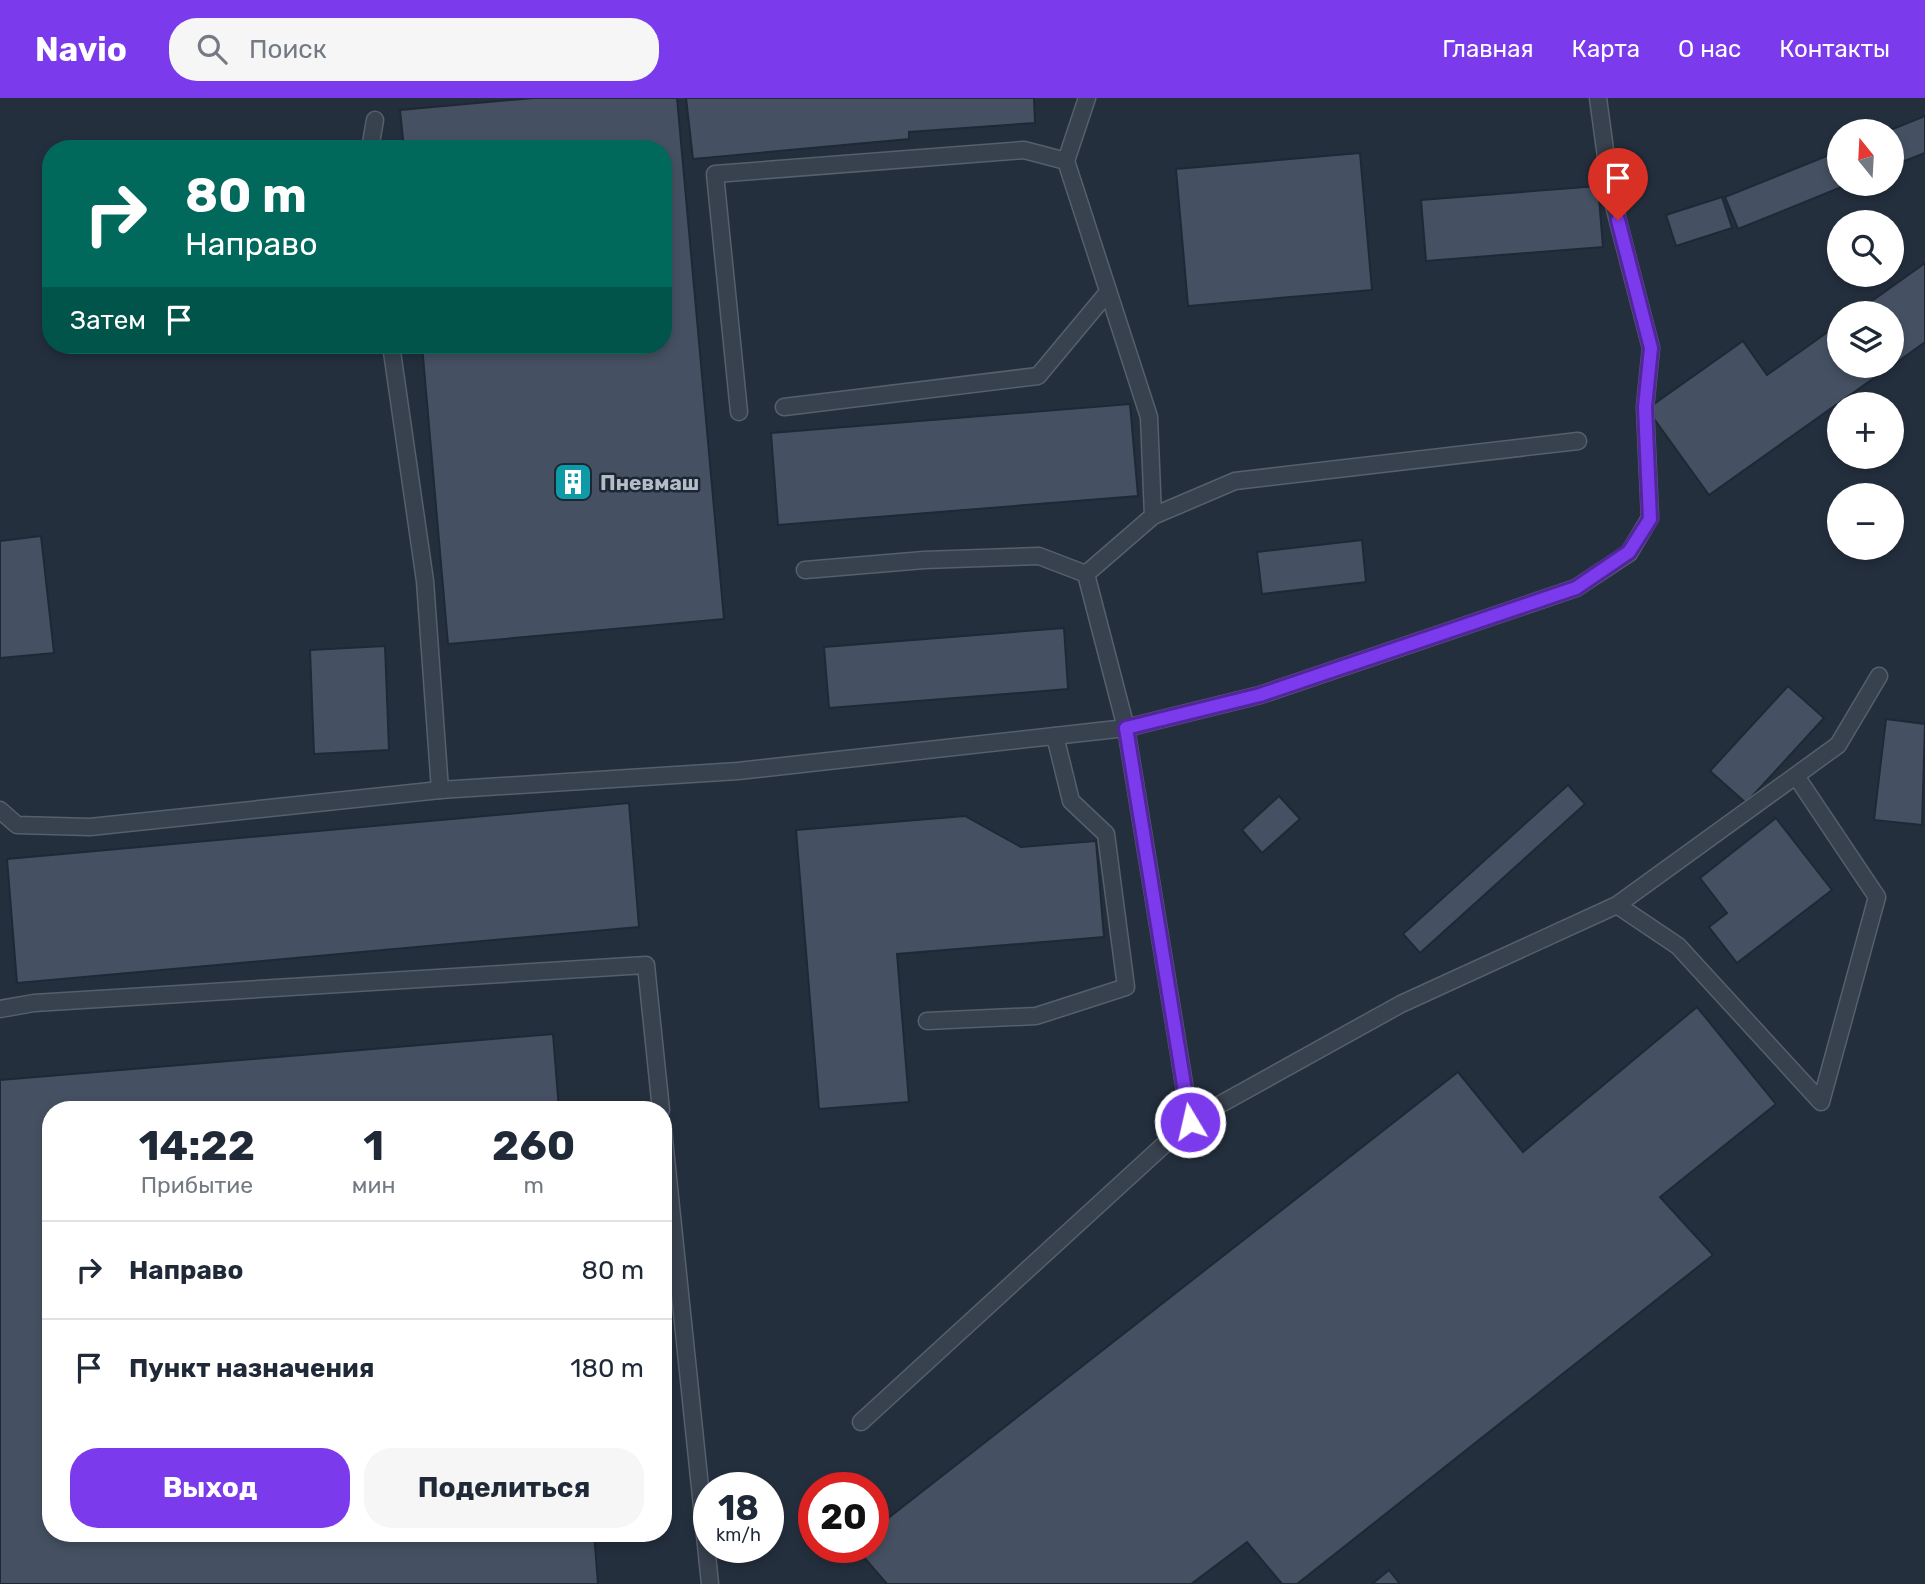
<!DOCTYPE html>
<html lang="ru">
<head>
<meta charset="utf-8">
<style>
  body { margin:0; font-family:Rubik,sans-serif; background:#f6f6f7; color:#1f2937; height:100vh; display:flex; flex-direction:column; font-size:26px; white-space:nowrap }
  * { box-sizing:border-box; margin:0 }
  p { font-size:23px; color:#747a83 }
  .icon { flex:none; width:38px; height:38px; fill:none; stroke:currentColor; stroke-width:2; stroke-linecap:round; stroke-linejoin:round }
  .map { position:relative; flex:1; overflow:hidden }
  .details { position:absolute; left:42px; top:1003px; width:630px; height:441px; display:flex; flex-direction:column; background:#fff; border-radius:28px; box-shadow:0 4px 10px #0003 }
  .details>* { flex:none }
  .hud { position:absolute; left:42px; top:42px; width:630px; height:214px; border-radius:28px; box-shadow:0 4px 10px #0003; background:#00695c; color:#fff; overflow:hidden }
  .needle { width:46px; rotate:342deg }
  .controls { position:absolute; left:1827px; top:21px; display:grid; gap:14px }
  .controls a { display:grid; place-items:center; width:77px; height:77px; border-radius:50%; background:#fff; box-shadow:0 4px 10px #0003; font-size:35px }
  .speed { position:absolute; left:693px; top:1374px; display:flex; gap:14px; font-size:35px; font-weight:700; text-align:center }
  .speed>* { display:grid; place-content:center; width:91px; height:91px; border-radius:50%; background:#fff; box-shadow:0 4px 10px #0003; line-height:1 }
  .speed small { font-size:18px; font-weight:400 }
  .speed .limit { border:10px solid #d22; background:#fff; color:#111 }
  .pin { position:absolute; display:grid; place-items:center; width:60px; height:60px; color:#fff; margin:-72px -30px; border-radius:50% 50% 50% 0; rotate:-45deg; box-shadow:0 0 7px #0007 }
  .pin .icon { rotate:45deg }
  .me { position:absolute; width:77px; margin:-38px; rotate:351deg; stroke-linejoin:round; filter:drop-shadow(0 0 5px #0008) }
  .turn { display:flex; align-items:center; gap:24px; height:147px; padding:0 28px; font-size:32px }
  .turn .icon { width:91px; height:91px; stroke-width:2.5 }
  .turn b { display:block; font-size:49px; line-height:60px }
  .then { display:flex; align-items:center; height:66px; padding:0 28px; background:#0003; gap:14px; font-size:26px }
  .eta { display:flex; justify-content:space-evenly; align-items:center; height:119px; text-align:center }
  .eta b { font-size:42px; font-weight:700; line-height:49px }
  .button { display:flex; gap:14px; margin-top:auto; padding:14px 28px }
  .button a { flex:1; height:80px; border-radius:28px; background:#7c3aed; color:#fff; font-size:28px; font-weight:700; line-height:80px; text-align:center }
  .button a+a { background:#f6f6f7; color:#1f2937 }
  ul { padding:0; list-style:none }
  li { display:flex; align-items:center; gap:21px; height:98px; padding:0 28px; border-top:2px solid #e0e1e3 }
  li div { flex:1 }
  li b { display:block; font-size:26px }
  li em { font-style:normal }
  header { display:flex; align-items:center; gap:42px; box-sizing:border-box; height:98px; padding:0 35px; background:#7c3aed; color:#fff }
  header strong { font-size:33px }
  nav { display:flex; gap:38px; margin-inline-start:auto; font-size:24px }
  .search { width:490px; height:63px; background:#f6f6f7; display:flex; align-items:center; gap:18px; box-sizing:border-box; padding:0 24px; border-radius:28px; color:#747a83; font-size:26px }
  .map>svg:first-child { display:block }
  .building { fill:#455162; stroke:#1f2835; stroke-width:2 }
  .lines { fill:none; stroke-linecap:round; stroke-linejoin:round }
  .lane-casing { stroke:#565f6c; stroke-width:19 }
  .lane { stroke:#38414e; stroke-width:16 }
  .route-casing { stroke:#51269a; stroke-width:18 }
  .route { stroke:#7c3aed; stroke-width:12 }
  .labels { text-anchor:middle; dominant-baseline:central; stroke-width:5; stroke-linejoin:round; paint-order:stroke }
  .poi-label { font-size:21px; font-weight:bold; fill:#b4bcc9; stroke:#1d2633; text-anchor:start }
</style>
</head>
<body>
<header>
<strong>Navio</strong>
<div class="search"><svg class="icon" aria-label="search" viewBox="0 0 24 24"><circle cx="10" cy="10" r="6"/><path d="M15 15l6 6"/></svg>Поиск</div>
<nav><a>Главная</a><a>Карта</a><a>О нас</a><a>Контакты</a></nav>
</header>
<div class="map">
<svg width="1925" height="1486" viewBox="0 0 1925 1486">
  <rect width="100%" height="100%" fill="#242f3e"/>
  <g class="building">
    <polygon points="533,0 677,0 724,521 448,546 422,247 663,247 663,51 404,51 400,12"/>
    <polygon points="686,0 1034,0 1035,25 909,34 909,41 693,61"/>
    <polygon points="1925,18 1925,55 1892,68 1892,33 1888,33"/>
    <polygon points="1839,53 1839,86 1849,86 1738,131 1725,99"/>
    <polygon points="1360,55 1372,192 1188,208 1176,71"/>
    <polygon points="1598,88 1603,149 1426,163 1421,102"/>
    <polygon points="1722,99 1732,130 1676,148 1666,117"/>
    <polygon points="1925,165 1925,244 1892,268 1892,215 1855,215"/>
    <polygon points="1839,226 1839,268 1891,268 1709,397 1647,311 1743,243 1767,277"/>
    <polygon points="1130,306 1138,398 778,427 771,335"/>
    <polygon points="41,438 54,555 0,560 0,443"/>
    <polygon points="1362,442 1366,484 1262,496 1257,454"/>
    <polygon points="1064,530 1068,591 829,610 824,549"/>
    <polygon points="385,548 389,652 314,656 310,552"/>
    <polygon points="1788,588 1824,620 1746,705 1710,673"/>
    <polygon points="1886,621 1925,626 1922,727 1874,722"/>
    <polygon points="1568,687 1585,706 1420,855 1403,836"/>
    <polygon points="1279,698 1300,721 1262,755 1242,732"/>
    <polygon points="629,705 639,829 17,885 7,761"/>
    <polygon points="965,718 1021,749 1096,743 1104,839 897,856 909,1004 819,1011 796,732"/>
    <polygon points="1776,720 1832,792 1737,865 1709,829 1727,815 1700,780"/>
    <polygon points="1697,909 1776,1006 1660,1099 1713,1157 1297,1486 1282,1486 1247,1444 1191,1486 887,1486 855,1449 873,1449 873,1432 1458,974 1523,1054"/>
    <polygon points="553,936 559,1012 51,1012 51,1435 594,1435 598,1486 0,1486 0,982"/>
    <polygon points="1389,1472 1400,1486 1372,1486"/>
  </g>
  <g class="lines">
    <defs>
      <g id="lane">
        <polyline points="370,51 375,22"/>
        <polyline points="1066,63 1087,0"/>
        <polyline points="391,247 425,483 440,692"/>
        <polyline points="784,309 1038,278 1108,194"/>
        <polyline points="739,314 715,76 1024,52 1066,63 1149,319 1153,418 1086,476"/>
        <polyline points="1153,418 1235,383 1578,343"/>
        <polyline points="805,472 924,462 1039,458 1086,476 1126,630 1190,1023"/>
        <polyline points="0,712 17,727 90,729 440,692 738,673 1126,630 1260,597 1576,490 1629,455 1650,420 1645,309 1651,250 1611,96 1598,0"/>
        <polyline points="1617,807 1678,848 1821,1004 1877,799 1796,678"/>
        <polyline points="0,911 34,905 646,867 661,1012"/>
        <polyline points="927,923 1036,918 1126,889 1106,736 1071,703 1055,638"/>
        <polyline points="663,1031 710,1486"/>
        <polyline points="861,1324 1190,1023 1401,906 1617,807 1838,647 1879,578"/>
      </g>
    </defs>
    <use href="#lane" class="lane-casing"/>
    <use href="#lane" class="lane"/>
  </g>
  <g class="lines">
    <defs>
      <polyline id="route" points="1190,1024 1126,630 1260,597 1576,490 1629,454 1650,421 1645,309 1651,250 1618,122"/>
    </defs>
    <use href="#route" class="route-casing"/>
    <use href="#route" class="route"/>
  </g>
  <defs>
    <symbol id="building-square" viewBox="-11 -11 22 22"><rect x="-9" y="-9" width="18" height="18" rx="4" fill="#0f9aa8" stroke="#1d2633"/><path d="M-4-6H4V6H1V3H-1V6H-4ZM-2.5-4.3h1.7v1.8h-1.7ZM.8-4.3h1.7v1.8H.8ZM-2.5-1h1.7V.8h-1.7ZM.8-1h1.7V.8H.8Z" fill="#fff"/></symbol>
  </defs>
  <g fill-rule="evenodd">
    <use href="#building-square" x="551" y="362" width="44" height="44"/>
  </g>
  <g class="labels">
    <g class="poi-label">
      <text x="600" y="384">Пневмаш</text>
    </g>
  </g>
</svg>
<div class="controls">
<a><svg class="needle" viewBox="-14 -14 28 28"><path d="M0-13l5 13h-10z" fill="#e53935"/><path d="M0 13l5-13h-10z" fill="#747a83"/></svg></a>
<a><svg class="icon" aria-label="search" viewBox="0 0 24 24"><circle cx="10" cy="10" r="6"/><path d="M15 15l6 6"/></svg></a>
<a><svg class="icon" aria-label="layers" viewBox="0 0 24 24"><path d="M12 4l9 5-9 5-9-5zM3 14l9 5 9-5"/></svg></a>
<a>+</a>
<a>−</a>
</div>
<div class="speed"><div>18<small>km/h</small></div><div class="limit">20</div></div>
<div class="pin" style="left:1618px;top:122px;background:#d93025"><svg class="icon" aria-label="arrive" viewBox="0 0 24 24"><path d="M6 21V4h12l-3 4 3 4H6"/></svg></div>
<svg class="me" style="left:1190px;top:1024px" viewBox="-20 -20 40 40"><circle r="17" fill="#7c3aed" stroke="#fff" stroke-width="3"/><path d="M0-11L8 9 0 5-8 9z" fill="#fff"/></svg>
<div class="hud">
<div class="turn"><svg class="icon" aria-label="right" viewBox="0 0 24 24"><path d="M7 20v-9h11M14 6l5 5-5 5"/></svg><div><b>80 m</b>Направо</div></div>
<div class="then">Затем<svg class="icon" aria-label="arrive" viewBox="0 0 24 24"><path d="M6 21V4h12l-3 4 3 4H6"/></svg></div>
</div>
<section class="details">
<div class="eta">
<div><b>14:22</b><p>Прибытие</p></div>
<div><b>1</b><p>мин</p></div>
<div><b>260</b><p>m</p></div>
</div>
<ul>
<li><svg class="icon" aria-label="right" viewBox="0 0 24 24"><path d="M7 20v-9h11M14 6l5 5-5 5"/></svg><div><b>Направо</b></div><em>80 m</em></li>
<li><svg class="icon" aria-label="arrive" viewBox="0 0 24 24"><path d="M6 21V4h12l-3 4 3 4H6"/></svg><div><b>Пункт назначения</b></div><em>180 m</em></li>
</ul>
<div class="button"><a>Выход</a><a>Поделиться</a></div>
</section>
</div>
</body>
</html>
